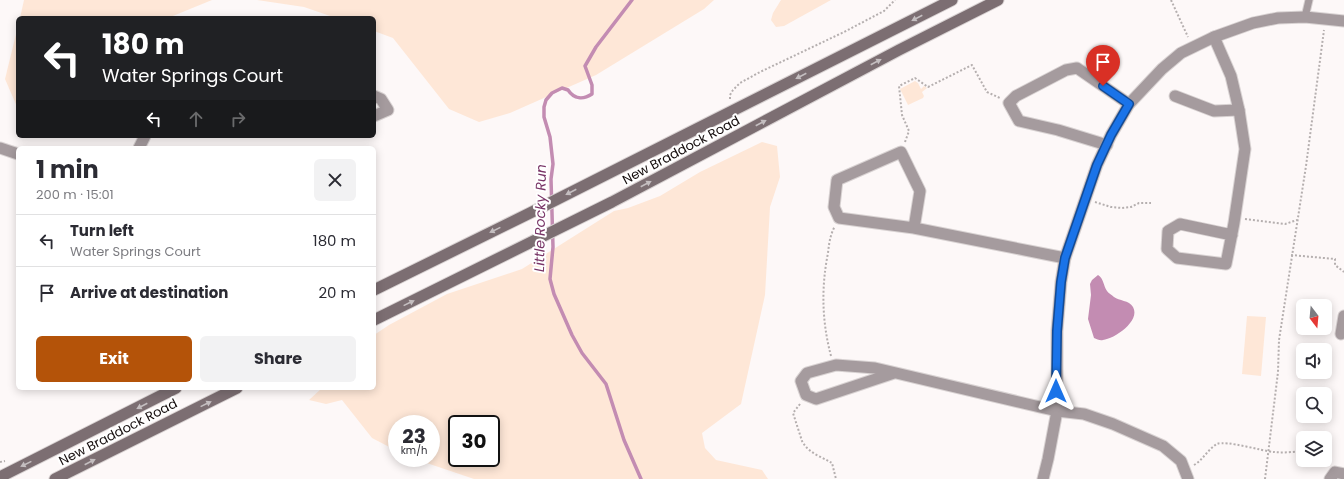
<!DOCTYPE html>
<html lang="en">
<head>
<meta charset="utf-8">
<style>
  body { margin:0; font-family:Poppins,sans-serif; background:#f2f2f3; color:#2b2b33; height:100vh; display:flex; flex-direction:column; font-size:15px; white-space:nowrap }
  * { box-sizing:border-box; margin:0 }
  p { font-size:13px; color:#7c7c81 }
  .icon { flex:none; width:22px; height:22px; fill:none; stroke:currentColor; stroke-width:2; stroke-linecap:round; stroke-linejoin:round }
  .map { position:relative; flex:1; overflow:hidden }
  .details { position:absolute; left:16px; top:146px; width:360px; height:244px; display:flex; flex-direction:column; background:#fff; border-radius:6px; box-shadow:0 2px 10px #0003 }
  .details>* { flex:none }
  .guide { position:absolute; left:16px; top:16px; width:360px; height:122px; border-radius:6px; box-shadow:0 2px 10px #0003; background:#202124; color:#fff; overflow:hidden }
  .needle { width:26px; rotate:164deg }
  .controls { position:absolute; left:1296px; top:299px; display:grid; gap:8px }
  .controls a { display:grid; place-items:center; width:36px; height:36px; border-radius:6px; background:#fff; box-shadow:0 2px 10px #0003; font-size:20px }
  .speed { position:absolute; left:388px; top:415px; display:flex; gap:8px; font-size:20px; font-weight:700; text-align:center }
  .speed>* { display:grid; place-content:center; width:52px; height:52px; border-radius:50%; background:#fff; box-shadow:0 2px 10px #0003; line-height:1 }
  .speed small { font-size:10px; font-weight:400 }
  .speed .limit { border:2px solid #111; border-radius:6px; background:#fff; color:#111 }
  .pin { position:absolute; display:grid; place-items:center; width:34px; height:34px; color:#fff; margin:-41px -17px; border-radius:50% 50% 50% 0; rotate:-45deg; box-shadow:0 0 4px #0007 }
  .pin .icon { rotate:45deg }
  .me { position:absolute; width:44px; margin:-22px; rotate:0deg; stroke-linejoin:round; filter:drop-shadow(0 0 3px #0008) }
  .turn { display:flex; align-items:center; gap:14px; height:84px; padding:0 20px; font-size:18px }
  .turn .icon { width:52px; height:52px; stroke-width:2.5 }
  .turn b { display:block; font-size:28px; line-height:34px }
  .lanes { display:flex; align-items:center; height:38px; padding:0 20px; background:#0003; justify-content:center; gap:20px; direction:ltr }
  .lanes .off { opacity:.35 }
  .round { display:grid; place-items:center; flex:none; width:42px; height:42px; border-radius:6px; background:#f2f2f3 }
  .overview { display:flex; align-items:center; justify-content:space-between; height:68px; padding:0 20px }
  h1 { font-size:24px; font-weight:700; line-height:30px }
  .cta { display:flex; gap:8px; margin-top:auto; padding:8px 20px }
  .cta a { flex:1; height:46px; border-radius:6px; background:#b45309; color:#fff; font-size:16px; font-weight:700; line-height:46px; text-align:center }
  .cta a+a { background:#f2f2f3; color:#2b2b33 }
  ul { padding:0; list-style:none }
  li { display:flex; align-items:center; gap:12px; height:52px; padding:0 20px; border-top:1px solid #e1e1e2 }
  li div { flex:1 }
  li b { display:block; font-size:15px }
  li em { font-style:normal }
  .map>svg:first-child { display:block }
  .green { fill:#fee7d7; fill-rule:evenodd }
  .water { fill:#c38cb2 }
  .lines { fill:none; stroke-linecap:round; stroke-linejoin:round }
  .stream { stroke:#c38cb2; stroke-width:3.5 }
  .service-casing { stroke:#d8d2d2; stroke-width:9 }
  .minor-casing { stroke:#d8d2d2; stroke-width:13 }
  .secondary-casing { stroke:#d8d2d2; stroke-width:13 }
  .path { stroke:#b5afaf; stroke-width:2; stroke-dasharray:2 2; stroke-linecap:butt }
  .service { stroke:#a59b9e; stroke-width:7 }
  .minor { stroke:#a59b9e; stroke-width:11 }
  .secondary { stroke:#7c6e72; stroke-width:11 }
  .oneway { fill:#c4bec0 }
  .route-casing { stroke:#114b97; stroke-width:10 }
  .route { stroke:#1a73e8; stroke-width:7 }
  .labels { text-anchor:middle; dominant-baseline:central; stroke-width:4; stroke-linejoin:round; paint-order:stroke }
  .street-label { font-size:13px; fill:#130b0b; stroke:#fff }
  .water-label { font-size:14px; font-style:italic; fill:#793567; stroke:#fff }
</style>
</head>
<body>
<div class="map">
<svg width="1344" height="479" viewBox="0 0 1344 479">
  <rect width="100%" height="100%" fill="#fdf8f8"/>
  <g class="green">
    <polygon points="24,0 217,0 212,0 168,18 20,18"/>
    <polygon points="257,0 714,0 704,9 596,75 510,113 479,122 449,109 393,38 374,31 374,18 336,18 304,7"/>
    <polygon points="781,0 831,0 784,26 776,27 771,20 773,13"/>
    <polygon points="18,26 18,109 5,79"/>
    <polygon points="915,81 918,83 921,89 924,86 927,88 922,92 924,96 923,98 908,105 900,89"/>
    <path d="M762,142L777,146L780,177L770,207L765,295L741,404L702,433L705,448L716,460L762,470L768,479H474L412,458H431V424H397V451L372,438L342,400L326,404L309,400L322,388H374V335L389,325L447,294L522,269L614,211L628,208L660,196L700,172ZM457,424H491V458H457Z"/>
    <polygon points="1247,316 1266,317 1261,376 1242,374"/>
  </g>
  <path class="water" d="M1098,275C1104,279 1103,285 1107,291C1108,293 1112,295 1114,297C1119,301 1129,300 1133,307C1141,321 1114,339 1103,340C1100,341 1097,339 1094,338L1088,319L1091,295L1090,284L1092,280Z"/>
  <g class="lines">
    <path class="stream" d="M632,0L596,47L585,66L592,85V94C583,100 574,99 568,90L562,88L552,93L546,100L544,107V117L550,137L553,164L551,179L553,247L550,279L554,294L572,335L582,353L606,384L624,440L641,479"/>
    <defs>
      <polyline id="service" points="1305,17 1309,0"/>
      <g id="minor">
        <polyline points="1214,37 1231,76 1239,110 1245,149 1234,223 1226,264 1177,258 1167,249 1168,231 1180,224 1232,235"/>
        <polyline points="374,96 381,99 388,110 374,116"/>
        <polyline points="1175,96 1214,111 1239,110"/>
        <polyline points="1107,145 1058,130 1019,121 1009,103 1016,96 1066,70 1077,68 1129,104"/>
        <polyline points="0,148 18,154"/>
        <polyline points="139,148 145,136"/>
        <polyline points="914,228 920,191 901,152 837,180 834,207 839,218 914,228 1065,258"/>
        <polyline points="1341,334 1344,316"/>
        <polyline points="894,373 816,399 806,395 801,381 807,373 836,365 875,368 1057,411 1084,414 1113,424 1163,446 1181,461 1188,479"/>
        <polyline points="1043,479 1048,459 1057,411 1057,331 1061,282 1065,258 1097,165 1111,135 1129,104 1162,69 1181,53 1214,37 1253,23 1278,18 1305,17 1344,21"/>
        <polyline points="1330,479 1335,472 1344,474"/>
      </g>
      <g id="secondary">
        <polyline points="374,290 530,213 952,0"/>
        <polyline points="374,320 612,202 899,50 998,0"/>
        <polyline points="0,477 176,388"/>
        <polyline points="55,479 237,388"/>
      </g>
    </defs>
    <use href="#service" class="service-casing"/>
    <use href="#minor" class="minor-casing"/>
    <use href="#secondary" class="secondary-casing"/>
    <g class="path">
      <polyline points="1171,0 1188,37"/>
      <polyline points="730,99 730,95 733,90 740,83 760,72 844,32 884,11 895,0"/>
      <polyline points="905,142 909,131 902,115 899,86 915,78 928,87 972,65 987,92 1000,98"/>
      <polyline points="1095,202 1111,207 1122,208 1131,207 1139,203 1151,203"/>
      <polyline points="1245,219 1285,224 1297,220"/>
      <polyline points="1291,255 1335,259 1335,265 1344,272"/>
      <path d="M831,356C822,322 821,288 828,253C829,244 830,235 835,226"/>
      <path d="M800,404L793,413L802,441C808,453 822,457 832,463L836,479"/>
      <polyline points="0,462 5,461"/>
      <path d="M1194,465C1203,460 1208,449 1217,444C1226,440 1262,451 1274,452C1283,453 1293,452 1302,451"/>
      <polyline points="1265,479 1278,372 1279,340 1306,166 1324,30"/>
    </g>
    <use href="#service" class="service"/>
    <use href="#minor" class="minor"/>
    <use href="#secondary" class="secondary"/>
  </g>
  <defs><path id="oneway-solid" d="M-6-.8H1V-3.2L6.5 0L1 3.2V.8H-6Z"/></defs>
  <g class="oneway">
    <use href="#oneway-solid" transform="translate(917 18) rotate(153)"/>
    <use href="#oneway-solid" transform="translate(876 62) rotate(-28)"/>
    <use href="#oneway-solid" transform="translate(801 76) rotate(153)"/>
    <use href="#oneway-solid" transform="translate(761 123) rotate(-28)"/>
    <use href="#oneway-solid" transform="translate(646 184) rotate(-28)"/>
    <use href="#oneway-solid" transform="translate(571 192) rotate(153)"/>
    <use href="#oneway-solid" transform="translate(495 230) rotate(154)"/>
    <use href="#oneway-solid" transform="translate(409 303) rotate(-26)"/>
    <use href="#oneway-solid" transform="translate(206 404) rotate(-26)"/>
    <use href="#oneway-solid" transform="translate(142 406) rotate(153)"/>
    <use href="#oneway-solid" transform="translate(90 462) rotate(-27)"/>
    <use href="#oneway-solid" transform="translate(26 464) rotate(154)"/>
  </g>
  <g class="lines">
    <defs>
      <polyline id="route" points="1056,391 1057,331 1061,282 1065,258 1097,165 1111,135 1129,104 1103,86"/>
    </defs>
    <use href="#route" class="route-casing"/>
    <use href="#route" class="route"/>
  </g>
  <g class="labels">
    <g class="street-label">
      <text transform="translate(681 150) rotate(-28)">New Braddock Road</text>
      <text transform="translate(118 432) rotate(-27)">New Braddock Road</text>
    </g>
    <g class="water-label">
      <text transform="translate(540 218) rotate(-89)">Little Rocky Run</text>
    </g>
  </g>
</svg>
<div class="controls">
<a><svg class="needle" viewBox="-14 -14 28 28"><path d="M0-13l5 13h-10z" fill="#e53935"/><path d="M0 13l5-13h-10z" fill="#7c7c81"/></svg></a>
<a><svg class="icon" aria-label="sound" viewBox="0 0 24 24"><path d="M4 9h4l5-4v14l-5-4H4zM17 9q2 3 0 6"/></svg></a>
<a><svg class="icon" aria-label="search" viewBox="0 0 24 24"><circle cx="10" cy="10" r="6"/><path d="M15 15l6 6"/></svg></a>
<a><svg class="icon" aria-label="layers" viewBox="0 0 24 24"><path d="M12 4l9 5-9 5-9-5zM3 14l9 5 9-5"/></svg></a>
</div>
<div class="speed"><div>23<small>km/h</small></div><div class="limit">30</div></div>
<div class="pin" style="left:1103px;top:86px;background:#d93025"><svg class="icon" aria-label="arrive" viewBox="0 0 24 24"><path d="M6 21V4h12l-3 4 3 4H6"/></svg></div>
<svg class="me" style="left:1056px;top:391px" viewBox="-20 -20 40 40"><path d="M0-17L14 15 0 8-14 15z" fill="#1a73e8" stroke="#fff" stroke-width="4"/></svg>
<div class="guide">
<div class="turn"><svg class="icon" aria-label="left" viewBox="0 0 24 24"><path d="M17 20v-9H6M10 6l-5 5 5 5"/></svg><div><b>180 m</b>Water Springs Court</div></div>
<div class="lanes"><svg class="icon" aria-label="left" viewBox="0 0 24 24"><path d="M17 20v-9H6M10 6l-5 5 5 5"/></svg><svg class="icon off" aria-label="ahead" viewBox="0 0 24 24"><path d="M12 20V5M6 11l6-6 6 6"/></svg><svg class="icon off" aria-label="right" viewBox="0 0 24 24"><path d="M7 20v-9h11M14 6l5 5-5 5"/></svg></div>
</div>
<section class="details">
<div class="overview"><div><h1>1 min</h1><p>200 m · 15:01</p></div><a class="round"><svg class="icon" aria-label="close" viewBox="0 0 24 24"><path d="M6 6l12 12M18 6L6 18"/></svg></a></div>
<ul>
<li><svg class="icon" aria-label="left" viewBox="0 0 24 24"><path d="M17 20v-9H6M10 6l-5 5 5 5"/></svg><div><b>Turn left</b><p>Water Springs Court</p></div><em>180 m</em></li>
<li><svg class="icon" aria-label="arrive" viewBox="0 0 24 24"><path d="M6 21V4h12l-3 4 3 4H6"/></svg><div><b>Arrive at destination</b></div><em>20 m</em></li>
</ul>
<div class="cta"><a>Exit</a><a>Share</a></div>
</section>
</div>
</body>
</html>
